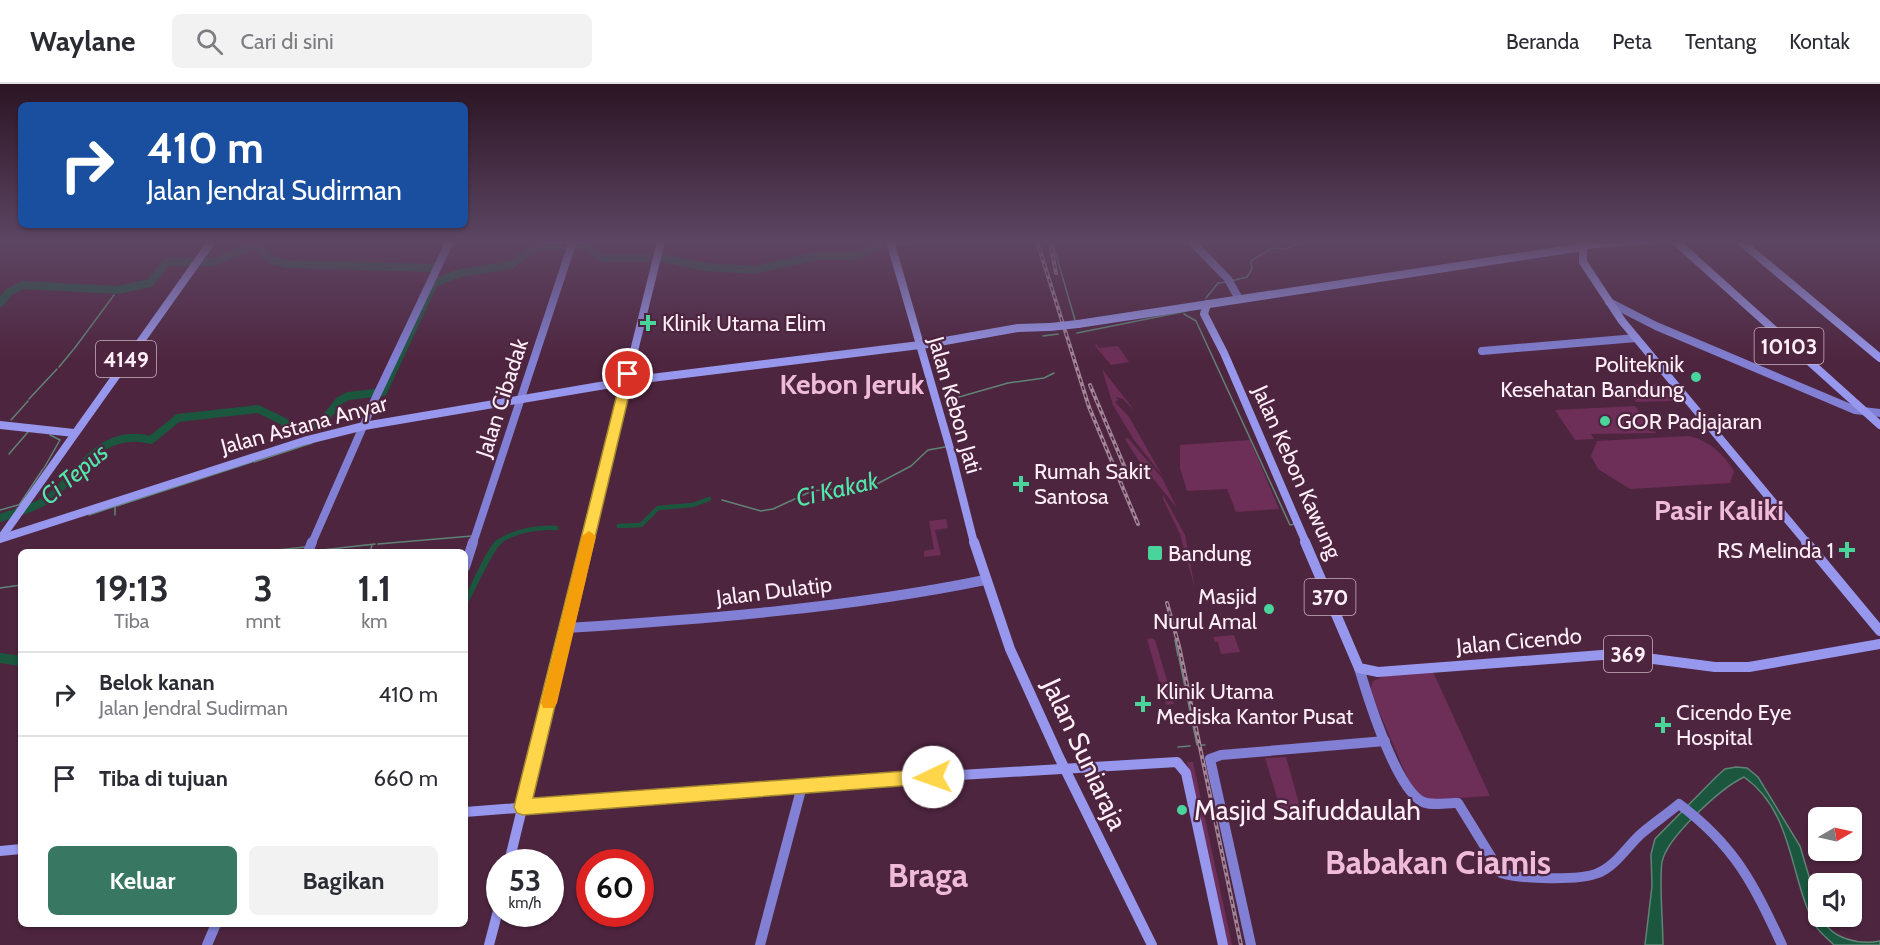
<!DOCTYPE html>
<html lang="id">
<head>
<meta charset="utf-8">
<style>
  body { margin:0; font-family:Cabin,sans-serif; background:#f2f2f3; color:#2b2b33; height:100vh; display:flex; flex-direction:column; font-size:22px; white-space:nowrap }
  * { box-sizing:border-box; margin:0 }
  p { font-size:20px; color:#7c7c81 }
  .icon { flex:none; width:33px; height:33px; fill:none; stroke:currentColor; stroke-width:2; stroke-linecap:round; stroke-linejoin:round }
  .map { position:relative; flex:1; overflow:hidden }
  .details { position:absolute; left:18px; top:465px; width:450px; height:378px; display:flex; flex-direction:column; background:#fff; border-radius:9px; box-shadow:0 2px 4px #0004 }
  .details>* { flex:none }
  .banner { position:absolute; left:18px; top:18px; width:450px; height:126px; border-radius:9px; box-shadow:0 2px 4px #0004; background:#1a4fa0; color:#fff; overflow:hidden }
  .needle { width:39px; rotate:81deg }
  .buttons { position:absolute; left:1808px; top:723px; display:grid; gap:12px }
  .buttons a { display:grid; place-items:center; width:54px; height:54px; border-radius:9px; background:#fff; box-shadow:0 2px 4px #0004; font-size:30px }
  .speed { position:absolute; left:486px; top:765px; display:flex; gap:12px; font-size:30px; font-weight:700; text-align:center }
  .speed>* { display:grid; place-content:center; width:78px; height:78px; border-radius:50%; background:#fff; box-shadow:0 2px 4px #0004; line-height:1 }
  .speed small { font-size:15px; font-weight:400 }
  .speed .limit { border:9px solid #d22; background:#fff; color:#111 }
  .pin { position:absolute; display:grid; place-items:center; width:51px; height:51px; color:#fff; margin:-26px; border:3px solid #fff; border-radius:50%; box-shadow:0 2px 6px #0007 }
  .me { position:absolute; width:66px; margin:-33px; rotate:267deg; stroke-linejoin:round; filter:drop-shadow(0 0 4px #0008) }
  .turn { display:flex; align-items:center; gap:21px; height:126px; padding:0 30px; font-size:27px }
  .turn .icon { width:78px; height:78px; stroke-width:2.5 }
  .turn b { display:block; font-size:42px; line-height:51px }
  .eta { display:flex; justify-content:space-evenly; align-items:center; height:102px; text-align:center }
  .eta b { font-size:36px; font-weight:700; line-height:42px }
  .action { display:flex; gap:12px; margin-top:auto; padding:12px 30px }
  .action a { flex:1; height:69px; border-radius:9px; background:#387762; color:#fff; font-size:24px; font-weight:700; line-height:69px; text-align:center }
  .action a+a { background:#f2f2f3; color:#2b2b33 }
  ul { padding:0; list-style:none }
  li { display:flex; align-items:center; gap:18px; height:84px; padding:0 30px; border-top:2px solid #e1e1e2 }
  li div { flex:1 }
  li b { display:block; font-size:22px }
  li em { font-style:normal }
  header { display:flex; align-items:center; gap:36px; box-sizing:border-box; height:84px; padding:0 30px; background:#fff; border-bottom:2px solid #e1e1e2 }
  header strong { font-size:28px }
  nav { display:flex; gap:33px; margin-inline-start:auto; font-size:21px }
  .search { width:420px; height:54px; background:#f2f2f3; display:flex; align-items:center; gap:15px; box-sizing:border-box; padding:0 21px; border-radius:9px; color:#7c7c81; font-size:22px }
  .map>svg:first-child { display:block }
  .green { fill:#6d2e57 }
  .water { fill:#1b563e; stroke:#5f8476; stroke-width:1.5 }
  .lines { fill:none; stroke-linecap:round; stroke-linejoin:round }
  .stream { stroke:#5f8476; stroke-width:1.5 }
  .canal-far1 { stroke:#1b563e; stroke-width:4.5 }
  .canal { stroke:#1b563e; stroke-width:6 }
  .river-far1 { stroke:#1b563e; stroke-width:8 }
  .river { stroke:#1b563e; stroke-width:10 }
  .secondary-far1 { stroke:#8180d4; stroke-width:8 }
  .secondary { stroke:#8180d4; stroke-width:10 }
  .primary-far1 { stroke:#9797ed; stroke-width:8 }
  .primary { stroke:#9797ed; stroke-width:10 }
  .highway { fill:#adaefc; fill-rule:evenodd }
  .rail-casing { stroke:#a28597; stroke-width:4 }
  .rail { stroke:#4e253f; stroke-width:1.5; stroke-dasharray:4; stroke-linecap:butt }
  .primary-bridge { stroke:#9797ed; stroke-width:8 }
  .route { fill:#ffd54a; stroke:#a68a30; stroke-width:1.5 }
  .slow { fill:#f59e0b }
  .poi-dot { fill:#49d49c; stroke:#4e253f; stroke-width:2 }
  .labels { text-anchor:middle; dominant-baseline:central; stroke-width:4.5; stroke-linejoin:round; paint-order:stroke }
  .shield { fill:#4e253f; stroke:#c9b2c0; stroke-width:1.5 }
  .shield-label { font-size:21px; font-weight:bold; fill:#feeef7 }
  .poi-label { font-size:22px; fill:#feeef7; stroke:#4e253f; text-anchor:start }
  .street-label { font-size:22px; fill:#feeef7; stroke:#4e253f }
  .water-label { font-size:24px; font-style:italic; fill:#51e6aa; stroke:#4e253f }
  .near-street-label { font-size:27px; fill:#feeef7; stroke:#4e253f }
  .near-poi-label { font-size:27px; fill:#feeef7; stroke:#4e253f; text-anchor:start }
  .district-label { font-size:28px; font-weight:bold; fill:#efbbd9; stroke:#4e253f }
  .near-district-label { font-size:33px; font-weight:bold; fill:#efbbd9; stroke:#4e253f }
</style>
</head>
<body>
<header>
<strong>Waylane</strong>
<div class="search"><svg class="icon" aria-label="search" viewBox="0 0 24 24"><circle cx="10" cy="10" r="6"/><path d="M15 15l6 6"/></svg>Cari di sini</div>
<nav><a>Beranda</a><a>Peta</a><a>Tentang</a><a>Kontak</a></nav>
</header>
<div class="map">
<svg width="1880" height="861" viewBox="0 0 1880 861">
  <rect width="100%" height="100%" fill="#4e253f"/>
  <g class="green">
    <polygon points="1097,260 1099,264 1118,262 1129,278 1111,281 1095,262"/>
    <polygon points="1102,285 1135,327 1123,315 1116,313 1118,316 1115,318 1129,333 1162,391 1134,356 1113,321"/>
    <polygon points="1660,300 1673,317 1636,318 1624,301"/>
    <polygon points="1635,322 1656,349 1591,350 1594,355 1575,356 1555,326"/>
    <path d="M1689,352C1710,357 1723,370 1734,387L1730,399L1630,405L1598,385L1591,372L1597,357Z"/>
    <polygon points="1128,354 1162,394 1177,424 1139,377 1125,355"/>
    <polygon points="1250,356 1279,425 1236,428 1227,405 1187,407 1180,384 1180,361"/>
    <polygon points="1163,411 1185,451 1195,505 1180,450 1163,415"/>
    <polygon points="946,435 948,444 935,446 941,471 924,473 924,467 934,465 929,437"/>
    <polygon points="1234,551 1240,568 1221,570 1218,558 1215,558 1213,553"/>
    <polygon points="1152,554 1155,556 1174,620 1166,621 1147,555"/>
    <polygon points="1433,588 1490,712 1426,716 1412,705 1370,606 1373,597 1384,592"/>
    <polygon points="1286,673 1301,727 1281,727 1265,674"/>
    <polygon points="1187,678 1193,678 1232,861 1227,861"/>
  </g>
  <path class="water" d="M1736,683L1747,684L1758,693L1800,762L1818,823V832L1822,833C1830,855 1859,861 1880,857V861H1834C1828,855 1819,848 1815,841C1789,793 1794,728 1744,693C1721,704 1667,753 1662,778C1659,797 1663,839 1663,861H1645L1652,802L1651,770L1655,755L1716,693L1725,685Z"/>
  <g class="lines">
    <g class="stream">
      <polyline points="1052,157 1075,236"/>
      <polyline points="1567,157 1570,161"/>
      <polyline points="1231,197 1247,193 1252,185 1251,177 1272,164 1286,165 1302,157"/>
      <polyline points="1206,214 1218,199 1227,198"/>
      <polyline points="1184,230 1196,237 1290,441 1295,440"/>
      <polyline points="1077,249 1187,227"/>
      <polyline points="1043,252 1058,250"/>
      <polyline points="74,265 114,211"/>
      <polyline points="59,283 73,266"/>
      <polyline points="29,315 57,285"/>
      <polyline points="945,317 1008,299 1044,294 1054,289"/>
      <polyline points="11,336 28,317"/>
      <polyline points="9,370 28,348"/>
      <polyline points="254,378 312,359"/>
      <polyline points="44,384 60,356 50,351"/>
      <polyline points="722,416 761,427 773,425 812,407 875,401 911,382 928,366 945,363"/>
      <polyline points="19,421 43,385"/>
      <polyline points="117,422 252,378"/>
      <polyline points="115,423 115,431"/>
      <polyline points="0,426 18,421"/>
      <polyline points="12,430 17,424"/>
      <polyline points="89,431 116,422"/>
      <polyline points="378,460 472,452"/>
      <polyline points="268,467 305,463"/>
      <polyline points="313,467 375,460"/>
      <polyline points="255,468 266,467"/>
      <polyline points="370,468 372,461"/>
      <polyline points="0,504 21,501"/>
      <polyline points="1175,556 1178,572"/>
      <polyline points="1179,574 1197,661"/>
      <polyline points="1200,661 1205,661"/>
      <polyline points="1178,663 1190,662"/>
    </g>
    <g class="canal-far1">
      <polyline points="619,442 641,441 658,424 693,421 709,415"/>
      <path d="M497,459C513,447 536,443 556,444"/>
    </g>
    <path class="canal" d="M465,518C473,505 490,464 499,458"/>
    <g class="river-far1">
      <polyline points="254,160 272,176 288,180 434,184"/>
      <polyline points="662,174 706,183 754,186 816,172 856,172 876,163 905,157"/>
      <polyline points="0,219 9,208 23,201 118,206 150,199 167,178 214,178 263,157"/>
      <path d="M0,434C16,428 34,425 48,415C82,388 100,343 151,356L178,334L258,325L285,338V347H290L322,339L339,317L348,312L383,308L434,199L460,189L511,181L527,169L544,162L580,161L589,163L602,174H647"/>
    </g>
    <polyline class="river" points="0,574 21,577"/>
    <g class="secondary-far1">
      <polyline points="1191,157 1228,195 1239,215"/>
      <polyline points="1609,218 1656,242 1855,326 1880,329"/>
      <polyline points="1482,267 1636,254"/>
      <polyline points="312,459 376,313 450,157"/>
      <polyline points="473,459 573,157"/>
    </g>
    <g class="secondary">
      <polyline points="308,468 312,458"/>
      <polyline points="465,483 473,458"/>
      <path d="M566,544C706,535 848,524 985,496"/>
      <path d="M1359,584C1368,614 1395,701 1421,717C1432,723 1447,718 1458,719L1501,789C1520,795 1579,797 1598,789C1616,782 1628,761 1642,749C1654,739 1667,730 1679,720C1735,762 1753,799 1782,861"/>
      <polyline points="207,861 216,840"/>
      <polyline points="760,861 802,702"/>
      <polyline points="1251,861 1210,675 1221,671 1385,657"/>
    </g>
    <g class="primary-far1">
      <polyline points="890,157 951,368 974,459"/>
      <polyline points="1675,157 1880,341"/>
      <polyline points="1740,157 1880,274"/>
      <polyline points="1207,220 1204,230 1224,269 1306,459"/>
      <polyline points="1078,240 1583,163 1583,178 1622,237 1807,459"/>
      <polyline points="0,341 74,349"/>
      <polyline points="1,454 212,157"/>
      <polyline points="0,455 304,357 364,342 635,296 928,260 1018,244 1048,243"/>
      <polyline points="587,459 661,157"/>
    </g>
    <g class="primary">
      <polyline points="974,458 1010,565 1059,673 1152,861"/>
      <polyline points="1305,458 1359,584 1378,588 1615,570 1715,583 1749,583 1880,560"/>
      <polyline points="1806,458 1880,547"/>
      <polyline points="465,728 894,695 1177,678 1186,689 1223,861"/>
      <polyline points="0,767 21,765"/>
      <polyline points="509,778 587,458"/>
      <polyline points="489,861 500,819"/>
    </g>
    <polygon class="highway" points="1573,157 1582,157 1587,160 1630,157 1659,157 1655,159 1585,165"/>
    <defs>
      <g id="rail">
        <polyline points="1037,157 1089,323 1138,440"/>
        <polyline points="1050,157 1056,189"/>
        <polyline points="1090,301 1125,384"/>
        <polyline points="1167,519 1179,562 1241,861"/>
      </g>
    </defs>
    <use href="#rail" class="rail-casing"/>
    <use href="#rail" class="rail"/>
    <polyline class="primary-bridge" points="1050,243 1078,240"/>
  </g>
  <linearGradient id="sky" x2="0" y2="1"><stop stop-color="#2b1423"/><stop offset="0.57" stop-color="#5d4663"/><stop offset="1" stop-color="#5d4663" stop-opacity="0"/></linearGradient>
  <rect width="1880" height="277" fill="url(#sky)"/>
  <polygon class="route" points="628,286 634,290 533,714 933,685 939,688 941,693 939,699 523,731 517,729 514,723 622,290"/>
  <polygon class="slow" points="589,447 596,452 557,619 554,624 543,624 541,619 582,452"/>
  <g class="poi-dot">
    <path d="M645 230h6v6h6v6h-6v6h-6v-6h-6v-6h6z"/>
    <circle cx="1696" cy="293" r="6"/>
    <circle cx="1605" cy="337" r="6"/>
    <path d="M1018 391h6v6h6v6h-6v6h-6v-6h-6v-6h6z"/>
    <path d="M1844 457h6v6h6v6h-6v6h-6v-6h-6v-6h6z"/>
    <rect x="1147" y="461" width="16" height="16" rx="3"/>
    <circle cx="1269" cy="525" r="6"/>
    <path d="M1140 611h6v6h6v6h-6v6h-6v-6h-6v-6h6z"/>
    <path d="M1660 632h6v6h6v6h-6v6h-6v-6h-6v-6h6z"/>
    <circle cx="1182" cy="726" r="6"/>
  </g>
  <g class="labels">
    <g class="shield">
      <rect x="1754.5" y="244" width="69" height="36" rx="4.5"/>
      <rect x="96" y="257" width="60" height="36" rx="4.5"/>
      <rect x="1304.5" y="495" width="51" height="36" rx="4.5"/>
      <rect x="1604" y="552" width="48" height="36" rx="4.5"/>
    </g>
    <g class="shield-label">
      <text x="1789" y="262">10103</text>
      <text x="126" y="275">4149</text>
      <text x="1330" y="513">370</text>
      <text x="1628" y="570">369</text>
    </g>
    <g class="poi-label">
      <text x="662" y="239">Klinik Utama Elim</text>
      <text x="1684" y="280" text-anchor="end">Politeknik<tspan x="1684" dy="25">Kesehatan Bandung</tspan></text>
      <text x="1617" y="337">GOR Padjajaran</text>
      <text x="1034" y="387">Rumah Sakit<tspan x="1034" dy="25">Santosa</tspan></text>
      <text x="1834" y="466" text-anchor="end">RS Melinda 1</text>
      <text x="1168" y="469">Bandung</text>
      <text x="1257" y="512" text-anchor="end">Masjid<tspan x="1257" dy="25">Nurul Amal</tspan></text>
      <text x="1156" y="607">Klinik Utama<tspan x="1156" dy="25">Mediska Kantor Pusat</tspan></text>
      <text x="1676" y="628">Cicendo Eye<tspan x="1676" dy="25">Hospital</tspan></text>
    </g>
    <g class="street-label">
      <text transform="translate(502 314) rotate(-72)">Jalan Cibadak</text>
      <text transform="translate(955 321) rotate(74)">Jalan Kebon Jati</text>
      <text transform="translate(304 341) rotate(-15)">Jalan Astana Anyar</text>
      <text transform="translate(1297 388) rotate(66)">Jalan Kebon Kawung</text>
      <text transform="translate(774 507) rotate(-7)">Jalan Dulatip</text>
      <text transform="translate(1519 557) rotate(-5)">Jalan Cicendo</text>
    </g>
    <g class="water-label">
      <text transform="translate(74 390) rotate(-40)">Ci Tepus</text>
      <text transform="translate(837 405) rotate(-13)">Ci Kakak</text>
    </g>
    <g class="near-street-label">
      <text transform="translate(1085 670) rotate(65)">Jalan Suniaraja</text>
    </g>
    <g class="near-poi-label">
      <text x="1194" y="726">Masjid Saifuddaulah</text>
    </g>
    <g class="district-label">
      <text x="852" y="300">Kebon Jeruk</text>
      <text x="1719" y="426">Pasir Kaliki</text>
    </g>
    <g class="near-district-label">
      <text x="1438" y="778">Babakan Ciamis</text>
      <text x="928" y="791">Braga</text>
    </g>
  </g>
</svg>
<div class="buttons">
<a><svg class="needle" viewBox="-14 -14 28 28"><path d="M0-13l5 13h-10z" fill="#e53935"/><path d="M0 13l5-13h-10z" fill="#7c7c81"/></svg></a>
<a><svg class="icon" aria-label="sound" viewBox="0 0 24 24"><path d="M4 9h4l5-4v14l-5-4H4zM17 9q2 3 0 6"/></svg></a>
</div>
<div class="speed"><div>53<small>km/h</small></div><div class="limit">60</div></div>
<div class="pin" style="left:628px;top:290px;background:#d93025"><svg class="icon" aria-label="arrive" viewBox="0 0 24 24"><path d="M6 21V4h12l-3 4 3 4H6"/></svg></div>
<svg class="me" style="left:933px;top:693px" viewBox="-20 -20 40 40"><circle r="19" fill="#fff"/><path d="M0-13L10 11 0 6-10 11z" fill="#ffd54a"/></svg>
<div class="banner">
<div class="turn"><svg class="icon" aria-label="right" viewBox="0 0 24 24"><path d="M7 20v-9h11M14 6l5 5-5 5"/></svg><div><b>410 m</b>Jalan Jendral Sudirman</div></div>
</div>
<section class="details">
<div class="eta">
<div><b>19:13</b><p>Tiba</p></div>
<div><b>3</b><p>mnt</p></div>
<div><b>1.1</b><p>km</p></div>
</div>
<ul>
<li><svg class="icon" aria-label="right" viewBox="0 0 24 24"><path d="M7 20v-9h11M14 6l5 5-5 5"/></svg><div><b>Belok kanan</b><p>Jalan Jendral Sudirman</p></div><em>410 m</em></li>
<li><svg class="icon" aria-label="arrive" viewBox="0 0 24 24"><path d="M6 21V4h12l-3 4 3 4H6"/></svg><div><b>Tiba di tujuan</b></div><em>660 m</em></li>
</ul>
<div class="action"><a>Keluar</a><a>Bagikan</a></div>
</section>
</div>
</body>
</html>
